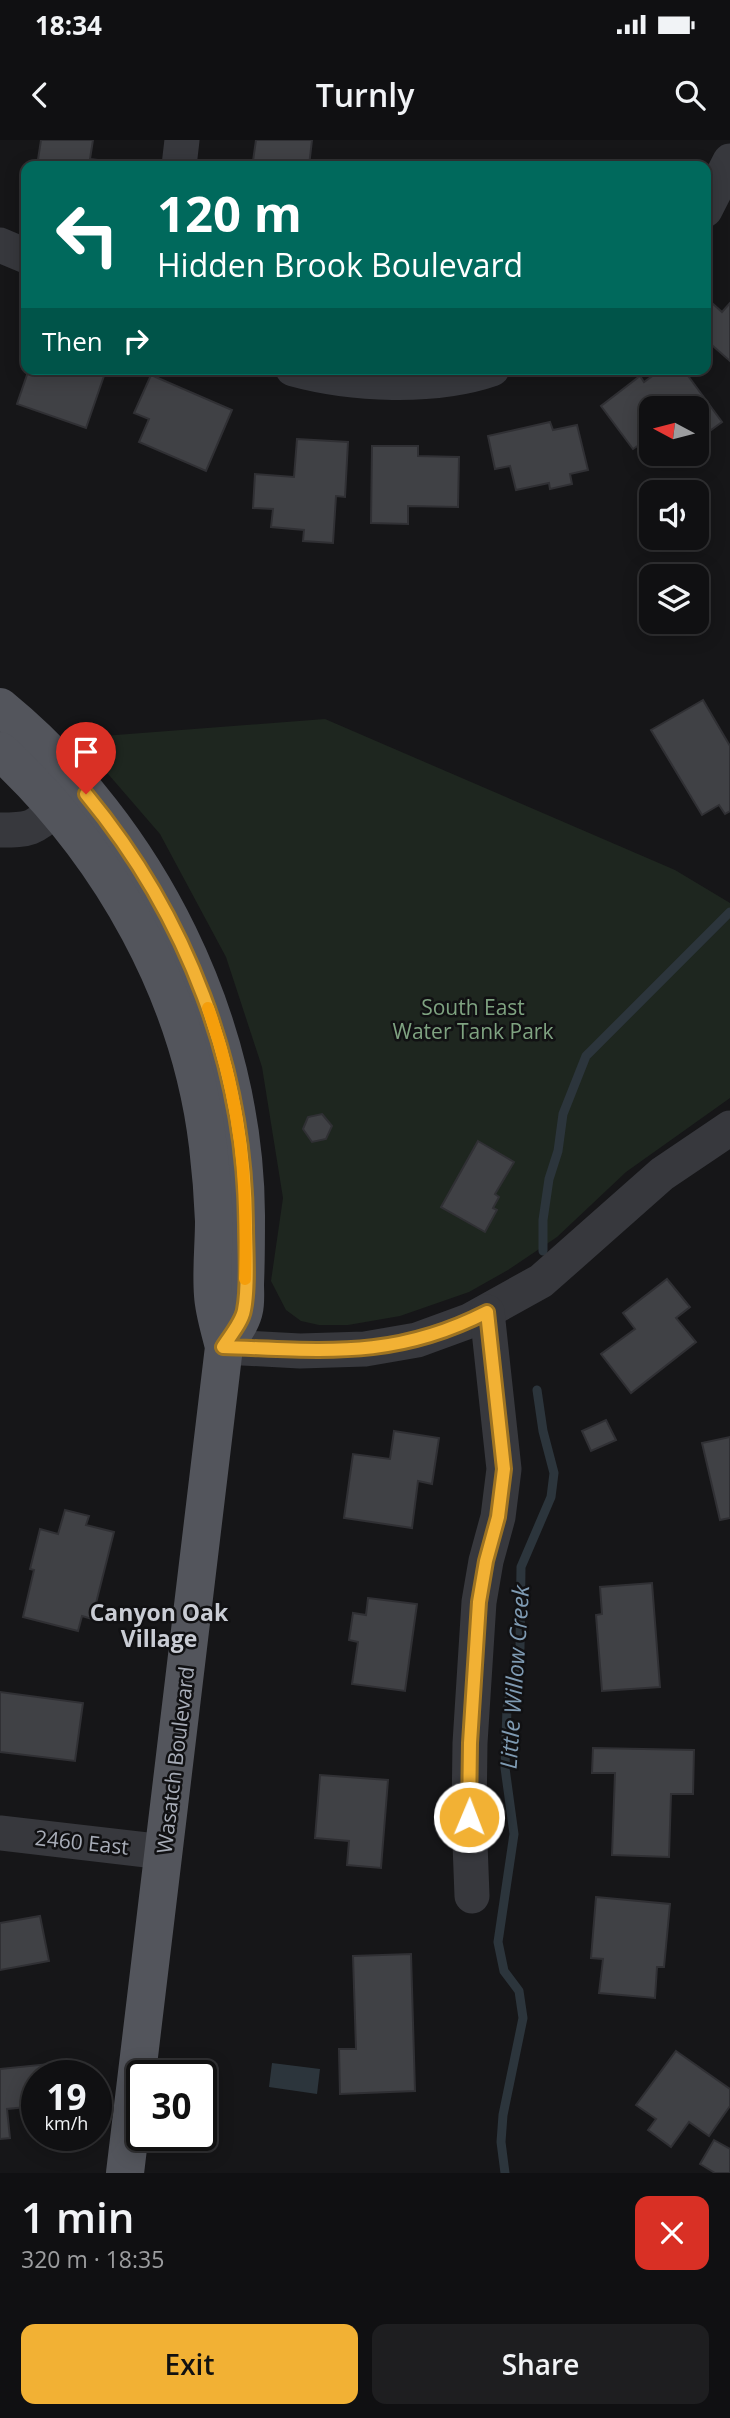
<!DOCTYPE html>
<html lang="en">
<head>
<meta charset="utf-8">
<style>
  body { margin:0; font-family:"Open Sans",sans-serif; background:#1e1e20; color:#f1f3f6; height:100vh; display:flex; flex-direction:column; font-size:26px; white-space:nowrap }
  * { box-sizing:border-box; margin:0 }
  p { font-size:23px; color:#9c9d9f }
  .icon { flex:none; width:38px; height:38px; fill:none; stroke:currentColor; stroke-width:2; stroke-linecap:round; stroke-linejoin:round }
  .map { position:relative; height:2033px; overflow:hidden }
  .sheet { display:flex; flex-direction:column; background:#101012; flex:1 }
  .sheet>* { flex:none }
  .guide { position:absolute; left:21px; top:21px; width:690px; height:214px; border-radius:14px; box-shadow:0 4px 18px #0003,0 0 0 2px #303032; background:#00695c; color:#fff; overflow:hidden }
  .needle { width:46px; rotate:277deg }
  .fabs { position:absolute; left:639px; top:256px; display:grid; gap:14px }
  .fabs a { display:grid; place-items:center; width:70px; height:70px; border-radius:14px; background:#101012; box-shadow:0 4px 18px #0003,0 0 0 2px #303032; font-size:35px }
  .speed { position:absolute; left:21px; top:1920px; display:flex; gap:14px; font-size:35px; font-weight:700; text-align:center }
  .speed>* { display:grid; place-content:center; width:91px; height:91px; border-radius:50%; background:#101012; box-shadow:0 4px 18px #0003,0 0 0 2px #303032; line-height:1 }
  .speed small { font-size:18px; font-weight:400 }
  .speed .limit { border:4px solid #111; border-radius:10px; background:#fff; color:#111 }
  .pin { position:absolute; display:grid; place-items:center; width:60px; height:60px; color:#fff; margin:-72px -30px; border-radius:50% 50% 50% 0; rotate:-45deg; box-shadow:0 0 7px #0007 }
  .pin .icon { rotate:45deg }
  .me { position:absolute; width:77px; margin:-38px; rotate:1deg; stroke-linejoin:round; filter:drop-shadow(0 0 5px #0008) }
  .turn { display:flex; align-items:center; gap:24px; height:147px; padding:0 21px; font-size:32px }
  .turn .icon { width:91px; height:91px; stroke-width:2.5 }
  .turn b { display:block; font-size:49px; line-height:60px }
  .then { display:flex; align-items:center; height:66px; padding:0 21px; background:#0003; gap:14px; font-size:26px }
  .round { display:grid; place-items:center; flex:none; width:74px; height:74px; border-radius:14px; background:#1e1e20 }
  .summary { display:flex; align-items:center; justify-content:space-between; height:119px; padding:0 21px }
  h1 { font-size:42px; font-weight:600; line-height:52px }
  .primary-button { display:flex; gap:14px; margin-top:auto; padding:14px 21px }
  .primary-button a { flex:1; height:80px; border-radius:14px; background:#f2b134; color:#111; font-size:28px; font-weight:600; line-height:80px; text-align:center }
  .primary-button a+a { background:#1e1e20; color:#f1f3f6 }
  .status { display:flex; justify-content:space-between; align-items:center; height:49px; padding:0 35px; background:#101012; direction:ltr }
  .status svg { height:19px; fill:currentColor }
  header { display:flex; justify-content:space-between; align-items:center; height:91px; padding:0 21px; background:#101012; font-size:32px; font-weight:600 }
  .map>svg:first-child { display:block }
  .green { fill:#1e261f }
  .water { fill:#2c353c }
  .lines { fill:none; stroke-linecap:round; stroke-linejoin:round }
  .stream { stroke:#2c353c; stroke-width:9 }
  .building { fill:#404145; stroke:#303034; stroke-width:2 }
  .minor { stroke:#37383d; stroke-width:35 }
  .major { stroke:#53555c; stroke-width:38 }
  .route-casing { stroke:#9d7322; stroke-width:18 }
  .route { stroke:#f2b134; stroke-width:12 }
  .slow { stroke:#f59e0b; stroke-width:12 }
  .labels { text-anchor:middle; dominant-baseline:central; stroke-width:5; stroke-linejoin:round; paint-order:stroke }
  .park-label { font-size:21px; fill:#7fa381; stroke:#111113 }
  .street-label { font-size:21px; fill:#a8adb8; stroke:#111113 }
  .neighbourhood-label { font-size:23px; font-weight:bold; fill:#c9ccd4; stroke:#111113 }
  .water-label { font-size:23px; font-style:italic; fill:#7f9bb3; stroke:#111113 }
</style>
</head>
<body>
<div class="status"><b>18:34</b><svg viewBox="0 0 49 12"><path d="M0 12V9h3v3zM5 12V6h3v6zM10 12V3h3v9zM15 12V0h3v12zM26 1h20v11H26zM47 4h2v5h-2z"/></svg></div>
<header><svg class="icon" aria-label="back" viewBox="0 0 24 24"><path d="M15 5l-7 7 7 7"/></svg>Turnly<svg class="icon" aria-label="search" viewBox="0 0 24 24"><circle cx="10" cy="10" r="6"/><path d="M15 15l6 6"/></svg></header>
<div class="map">
<svg width="730" height="2033" viewBox="0 0 730 2033">
  <rect width="100%" height="100%" fill="#161618"/>
  <polygon class="green" points="325,579 675,730 730,763 730,958 626,1032 557,1097 508,1130 469,1152 400,1176 348,1185 319,1185 301,1181 286,1170 271,1141 283,1058 262,927 226,817 160,694 77,598"/>
  <polygon class="water" points="272,1923 320,1929 317,1954 269,1947"/>
  <g class="lines">
    <g class="stream">
      <polyline points="543,1111 543,1080 549,1039 558,1011 563,974 586,916 730,772"/>
      <polyline points="505,2033 501,2002 503,1975 523,1878 519,1851 504,1831 498,1802 514,1694 505,1628 507,1568 520,1508 521,1427 551,1357 554,1333 543,1291 537,1250"/>
    </g>
  </g>
  <g class="building">
    <polygon points="41,0 93,0 90,19 107,21 106,26 37,26"/>
    <polygon points="256,0 312,0 309,26 260,26 261,22 253,21"/>
    <polygon points="712,163 722,172 730,163 730,221 705,199 705,171"/>
    <polygon points="29,229 106,230 86,288 17,264"/>
    <polygon points="662,229 683,229 722,282 696,301 696,268 651,268 651,297 633,309 601,266 640,236 644,242"/>
    <polygon points="151,235 232,270 206,331 139,302 149,279 134,273"/>
    <polygon points="550,282 553,290 577,285 588,330 570,334 572,344 550,349 549,343 516,350 510,326 495,329 488,296"/>
    <polygon points="297,299 348,302 345,357 336,356 333,403 303,401 304,390 271,387 273,369 253,368 255,334 294,337"/>
    <polygon points="372,306 418,306 418,316 459,317 458,367 408,366 408,384 371,383"/>
    <polygon points="703,560 730,606 730,671 725,674 719,665 702,675 651,590"/>
    <polygon points="322,974 332,986 326,999 312,1002 303,989 308,977"/>
    <polygon points="478,1001 514,1022 495,1054 499,1057 493,1068 497,1070 485,1092 441,1067"/>
    <polygon points="667,1139 690,1167 676,1178 696,1202 631,1253 601,1214 635,1189 623,1173"/>
    <polygon points="606,1280 616,1300 591,1311 582,1291"/>
    <polygon points="394,1291 439,1298 432,1344 418,1341 412,1388 344,1378 353,1314 390,1319"/>
    <polygon points="730,1297 730,1378 720,1380 702,1303"/>
    <polygon points="65,1370 89,1376 86,1385 114,1392 92,1479 82,1476 78,1491 23,1477 34,1430 30,1429 40,1389 58,1394"/>
    <polygon points="652,1443 660,1547 602,1551 596,1475 602,1474 600,1447"/>
    <polygon points="368,1458 417,1464 405,1551 352,1544 358,1502 349,1500 353,1473 366,1475"/>
    <polygon points="0,1552 83,1563 75,1621 0,1612"/>
    <polygon points="593,1608 694,1610 693,1654 671,1654 669,1717 612,1715 615,1633 592,1633"/>
    <polygon points="320,1635 388,1640 381,1728 347,1725 349,1701 315,1698"/>
    <polygon points="596,1757 670,1764 664,1827 657,1827 655,1858 599,1853 603,1819 591,1818"/>
    <polygon points="40,1776 49,1821 0,1830 0,1783"/>
    <polygon points="411,1814 415,1951 340,1954 339,1909 356,1909 353,1816"/>
    <polygon points="676,1911 730,1949 730,1966 709,1996 689,1982 671,2007 648,1990 656,1979 636,1965"/>
    <polygon points="49,1924 50,1936 37,1936 37,1966 7,1969 10,1998 0,1999 0,1929"/>
    <polygon points="714,2000 730,2009 730,2033 715,2033 700,2024"/>
  </g>
  <g class="lines">
    <g class="minor">
      <polyline points="179,26 182,0"/>
      <polyline points="705,70 730,21"/>
      <polyline points="0,105 26,116"/>
      <path d="M293,229C351,245 434,249 492,229"/>
      <path d="M0,690C31,690 32,689 56,669"/>
      <polyline points="224,1207 300,1211 365,1209 417,1200 469,1181 541,1141 662,1034 730,988"/>
      <polyline points="0,1693 164,1712"/>
      <polyline points="472,1756 469,1677 470,1603 479,1462 486,1421 498,1377 504,1329 487,1172"/>
    </g>
    <g class="major">
      <path d="M0,567C149,689 245,883 246,1075C246,1098 246,1121 245,1144C245,1152 246,1162 244,1170C242,1182 230,1196 224,1207"/>
      <path d="M0,611C111,714 190,855 208,1006C211,1031 213,1056 214,1081C214,1105 211,1130 213,1155C214,1172 220,1190 224,1207L125,2033"/>
    </g>
  </g>
  <g class="lines">
    <defs>
      <path id="route" d="M86,654C187,776 245,927 246,1085C246,1110 249,1146 244,1170C242,1182 230,1196 223,1207C323,1210 393,1220 487,1172L504,1329L498,1377L486,1421L479,1462L470,1603L469,1677"/>
    </defs>
    <use href="#route" class="route-casing"/>
    <use href="#route" class="route"/>
    <path class="slow" d="M208,868C241,961 248,1041 245,1139"/>
  </g>
  <g class="labels">
    <g class="park-label">
      <text x="473" y="867">South East<tspan x="473" dy="24">Water Tank Park</tspan></text>
    </g>
    <g class="street-label">
      <text transform="translate(175 1620) rotate(-83)">Wasatch Boulevard</text>
      <text transform="translate(82 1702) rotate(6)">2460 East</text>
    </g>
    <g class="neighbourhood-label">
      <text x="159" y="1472">Canyon Oak<tspan x="159" dy="26">Village</tspan></text>
    </g>
    <g class="water-label">
      <text transform="translate(514 1537) rotate(-86)">Little Willow Creek</text>
    </g>
  </g>
</svg>
<div class="fabs">
<a><svg class="needle" viewBox="-14 -14 28 28"><path d="M0-13l5 13h-10z" fill="#e53935"/><path d="M0 13l5-13h-10z" fill="#9c9d9f"/></svg></a>
<a><svg class="icon" aria-label="sound" viewBox="0 0 24 24"><path d="M4 9h4l5-4v14l-5-4H4zM17 9q2 3 0 6"/></svg></a>
<a><svg class="icon" aria-label="layers" viewBox="0 0 24 24"><path d="M12 4l9 5-9 5-9-5zM3 14l9 5 9-5"/></svg></a>
</div>
<div class="speed"><div>19<small>km/h</small></div><div class="limit">30</div></div>
<div class="pin" style="left:86px;top:654px;background:#d93025"><svg class="icon" aria-label="arrive" viewBox="0 0 24 24"><path d="M6 21V4h12l-3 4 3 4H6"/></svg></div>
<svg class="me" style="left:469px;top:1677px" viewBox="-20 -20 40 40"><circle r="17" fill="#f2b134" stroke="#fff" stroke-width="3"/><path d="M0-11L8 9 0 5-8 9z" fill="#fff"/></svg>
<div class="guide">
<div class="turn"><svg class="icon" aria-label="left" viewBox="0 0 24 24"><path d="M17 20v-9H6M10 6l-5 5 5 5"/></svg><div><b>120 m</b>Hidden Brook Boulevard</div></div>
<div class="then">Then<svg class="icon" aria-label="right" viewBox="0 0 24 24"><path d="M7 20v-9h11M14 6l5 5-5 5"/></svg></div>
</div>
</div>
<section class="sheet">
<div class="summary"><div><h1>1 min</h1><p>320 m · 18:35</p></div><a class="round" style="background:#d93025;color:#fff"><svg class="icon" aria-label="close" viewBox="0 0 24 24"><path d="M6 6l12 12M18 6L6 18"/></svg></a></div>
<div class="primary-button"><a>Exit</a><a>Share</a></div>
</section>
</body>
</html>
